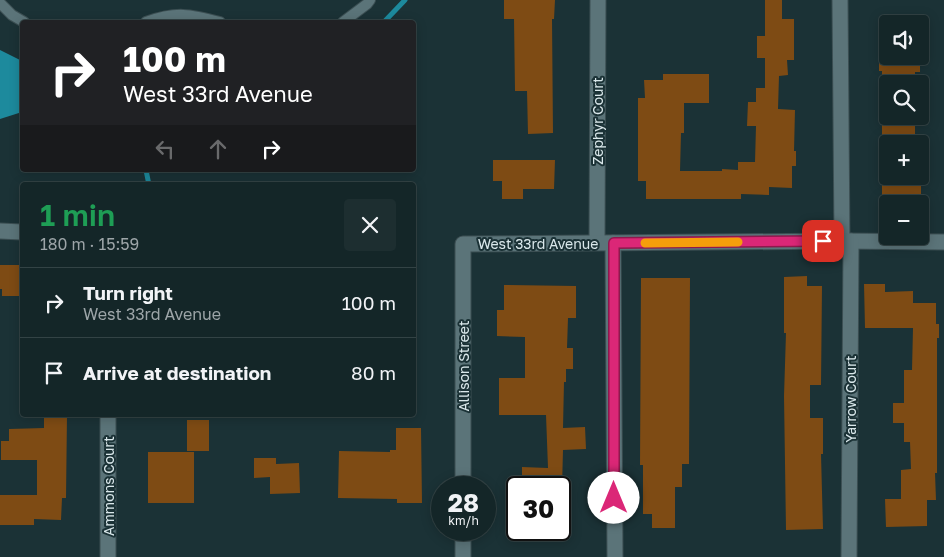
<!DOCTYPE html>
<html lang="en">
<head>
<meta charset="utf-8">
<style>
  body { margin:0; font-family:"Golos Text",sans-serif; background:#1d2e30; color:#f1f3f6; height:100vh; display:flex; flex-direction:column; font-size:19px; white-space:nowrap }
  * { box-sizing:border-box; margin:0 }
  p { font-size:16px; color:#9da5a8 }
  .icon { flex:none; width:28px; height:28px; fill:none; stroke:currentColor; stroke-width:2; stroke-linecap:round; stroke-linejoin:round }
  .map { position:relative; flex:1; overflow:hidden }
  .panel { position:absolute; left:20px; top:182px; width:396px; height:235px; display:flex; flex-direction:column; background:#142628; border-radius:5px; box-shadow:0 2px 12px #0003,0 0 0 1px #334345 }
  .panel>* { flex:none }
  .hud { position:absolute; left:20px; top:20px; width:396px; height:152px; border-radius:5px; box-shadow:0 2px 12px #0003,0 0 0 1px #334345; background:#202124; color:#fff; overflow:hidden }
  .tools { position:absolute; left:879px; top:15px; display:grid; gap:10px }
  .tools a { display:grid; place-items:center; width:50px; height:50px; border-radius:5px; background:#142628; box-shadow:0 2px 12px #0003,0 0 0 1px #334345; font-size:25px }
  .speed { position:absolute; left:431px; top:476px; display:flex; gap:10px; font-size:25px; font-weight:700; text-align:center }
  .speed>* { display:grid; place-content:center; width:65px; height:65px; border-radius:50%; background:#142628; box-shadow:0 2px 12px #0003,0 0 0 1px #334345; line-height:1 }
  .speed small { font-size:12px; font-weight:400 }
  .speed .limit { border:2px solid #111; border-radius:8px; background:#fff; color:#111 }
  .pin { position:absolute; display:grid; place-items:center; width:42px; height:42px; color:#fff; margin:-21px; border-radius:10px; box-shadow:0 2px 8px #0006 }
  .me { position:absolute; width:55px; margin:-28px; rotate:0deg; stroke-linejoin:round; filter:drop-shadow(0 0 4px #0008) }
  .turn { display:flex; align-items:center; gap:18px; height:105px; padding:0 20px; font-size:22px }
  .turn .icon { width:65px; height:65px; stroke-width:2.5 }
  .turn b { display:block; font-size:35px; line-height:42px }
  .lanes { display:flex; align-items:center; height:48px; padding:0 20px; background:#0003; justify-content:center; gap:25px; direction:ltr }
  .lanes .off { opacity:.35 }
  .round { display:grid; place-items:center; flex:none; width:52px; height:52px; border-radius:5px; background:#1d2e30 }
  .overview { display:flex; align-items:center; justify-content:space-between; height:85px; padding:0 20px }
  h1 { font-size:30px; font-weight:600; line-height:38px; color:#1e9e55 }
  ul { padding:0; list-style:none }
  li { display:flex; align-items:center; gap:15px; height:70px; padding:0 20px; border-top:1px solid #334345 }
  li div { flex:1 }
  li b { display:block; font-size:19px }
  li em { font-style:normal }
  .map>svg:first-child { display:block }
  .water { fill:#1d8a9d }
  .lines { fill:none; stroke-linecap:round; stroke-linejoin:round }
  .stream { stroke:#1d8a9d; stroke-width:5 }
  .building { fill:#7e4b14 }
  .lane-casing { stroke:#3c4f53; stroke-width:12 }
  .street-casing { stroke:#3c4f53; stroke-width:17 }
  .lane { stroke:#5b7479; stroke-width:10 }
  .street { stroke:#5b7479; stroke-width:15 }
  .route-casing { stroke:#8e194d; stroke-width:12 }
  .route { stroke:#db2777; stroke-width:9 }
  .slow { stroke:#f59e0b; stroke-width:9 }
  .labels { text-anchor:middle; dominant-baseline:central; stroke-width:4; stroke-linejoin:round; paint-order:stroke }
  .street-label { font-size:14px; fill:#dae8eb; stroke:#1b3236 }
</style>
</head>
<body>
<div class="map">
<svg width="944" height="557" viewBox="0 0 944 557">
  <rect width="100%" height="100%" fill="#1b3236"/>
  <polygon class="water" points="0,50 22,61 22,112 0,119"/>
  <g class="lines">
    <g class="stream">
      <polyline points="384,22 405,0"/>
      <polyline points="146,170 149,185"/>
    </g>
  </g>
  <g class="building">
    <polygon points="504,0 555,0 554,19 552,19 553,133 528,134 527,91 515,91 514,19 504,19"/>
    <polygon points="765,0 782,0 782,19 794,19 794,60 787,60 788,75 779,76 778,109 795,110 794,151 796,151 796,166 792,166 792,188 769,187 769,195 741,194 741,199 646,199 646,181 638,181 638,98 645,98 644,80 663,80 663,74 709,74 709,103 684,103 684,133 681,133 680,171 722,171 722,169 738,170 738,162 755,162 756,126 747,126 748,102 756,102 756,88 765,88 765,58 757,58 757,36 765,36"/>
    <polygon points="879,56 920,56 920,72 915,72 915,84 882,84 882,71 879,71"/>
    <rect x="882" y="116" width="33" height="28"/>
    <polygon points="493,160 555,160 554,189 523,189 523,199 502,199 502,181 493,181"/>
    <rect x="882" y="176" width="39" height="22"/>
    <polygon points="0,265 22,265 22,296 2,296 2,289 0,289"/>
    <polygon points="807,276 807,286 822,286 821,385 810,385 810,418 823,418 823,454 821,454 823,529 786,530 784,396 786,333 784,333 784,277"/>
    <polygon points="641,278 690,278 689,464 682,464 682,487 675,487 675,528 652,528 652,514 643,514 643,465 640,465"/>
    <polygon points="864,284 885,284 885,292 913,291 913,303 936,303 936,324 939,324 939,338 937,338 937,473 935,473 936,500 927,500 927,526 886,527 885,499 901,499 901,470 911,469 910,442 904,442 904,423 893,423 893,403 904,403 904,370 912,370 913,328 865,328"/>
    <polygon points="504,285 576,286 576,318 568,318 567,348 573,348 573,369 566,369 566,382 564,382 563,428 585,427 586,449 563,450 562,488 522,488 522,467 548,468 546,415 499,415 499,378 525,378 525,337 497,336 497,310 504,310"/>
    <polygon points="44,415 67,415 66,498 62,498 61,520 34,519 34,525 0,525 0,495 37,495 37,460 1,460 1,441 9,441 9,429 44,428"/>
    <rect x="187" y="420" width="22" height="31"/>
    <polygon points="396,428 421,428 422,503 397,503 397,499 338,498 339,451 390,452 390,450 396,450"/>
    <rect x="148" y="452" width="46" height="51"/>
    <polygon points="254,458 276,458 276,464 299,463 300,493 270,494 270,477 254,478"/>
  </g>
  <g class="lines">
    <defs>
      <g id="lane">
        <polyline points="0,3 12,15 24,22"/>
        <path d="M146,22C176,11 190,14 220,22"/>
        <polyline points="343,22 367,4 370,0"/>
      </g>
      <g id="street">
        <polyline points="840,0 842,241"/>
        <polyline points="0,231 22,232"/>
        <polyline points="597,242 598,0"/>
        <polyline points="613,243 615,557"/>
        <polyline points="108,415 108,557"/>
        <polyline points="463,488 463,244 842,241 944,242"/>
        <polyline points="463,557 463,530"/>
        <polyline points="849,557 851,241"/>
      </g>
    </defs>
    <use href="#lane" class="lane-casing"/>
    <use href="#street" class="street-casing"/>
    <use href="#lane" class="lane"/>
    <use href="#street" class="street"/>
  </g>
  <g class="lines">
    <defs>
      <polyline id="route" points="614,498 614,243 823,241"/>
    </defs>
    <use href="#route" class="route-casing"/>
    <use href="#route" class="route"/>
    <polyline class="slow" points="645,243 738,242"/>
  </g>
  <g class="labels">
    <g class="street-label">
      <text transform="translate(597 121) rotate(-90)">Zephyr Court</text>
      <text x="538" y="243">West 33rd Avenue</text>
      <text transform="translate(463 366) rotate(-90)">Allison Street</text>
      <text transform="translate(850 399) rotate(-90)">Yarrow Court</text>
      <text transform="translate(108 486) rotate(-90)">Ammons Court</text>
    </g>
  </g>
</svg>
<div class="tools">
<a><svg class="icon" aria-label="sound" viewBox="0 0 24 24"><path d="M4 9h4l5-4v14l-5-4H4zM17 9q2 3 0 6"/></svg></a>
<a><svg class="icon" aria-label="search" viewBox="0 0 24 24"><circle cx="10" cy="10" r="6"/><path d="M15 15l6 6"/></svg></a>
<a>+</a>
<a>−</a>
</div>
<div class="speed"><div>28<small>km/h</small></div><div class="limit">30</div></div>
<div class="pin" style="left:823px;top:241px;background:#d93025"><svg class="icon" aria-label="arrive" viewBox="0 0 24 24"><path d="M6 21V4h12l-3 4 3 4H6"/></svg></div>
<svg class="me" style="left:614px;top:498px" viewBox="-20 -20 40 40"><circle r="19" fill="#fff"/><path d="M0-13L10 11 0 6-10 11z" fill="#db2777"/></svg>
<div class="hud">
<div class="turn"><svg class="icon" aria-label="right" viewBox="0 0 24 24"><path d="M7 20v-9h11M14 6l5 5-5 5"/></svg><div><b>100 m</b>West 33rd Avenue</div></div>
<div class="lanes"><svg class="icon off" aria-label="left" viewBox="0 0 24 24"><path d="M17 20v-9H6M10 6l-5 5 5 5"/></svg><svg class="icon off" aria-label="ahead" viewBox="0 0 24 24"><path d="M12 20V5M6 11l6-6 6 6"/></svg><svg class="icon" aria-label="right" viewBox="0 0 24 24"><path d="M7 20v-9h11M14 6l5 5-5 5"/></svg></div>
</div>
<section class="panel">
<div class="overview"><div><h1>1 min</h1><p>180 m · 15:59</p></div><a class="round"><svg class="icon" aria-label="close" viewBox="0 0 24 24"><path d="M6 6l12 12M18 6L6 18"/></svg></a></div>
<ul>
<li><svg class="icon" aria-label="right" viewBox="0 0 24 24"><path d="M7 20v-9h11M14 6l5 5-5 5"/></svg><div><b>Turn right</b><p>West 33rd Avenue</p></div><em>100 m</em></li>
<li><svg class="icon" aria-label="arrive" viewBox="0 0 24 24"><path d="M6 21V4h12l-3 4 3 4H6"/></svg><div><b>Arrive at destination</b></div><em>80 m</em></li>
</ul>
</section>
</div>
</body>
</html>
